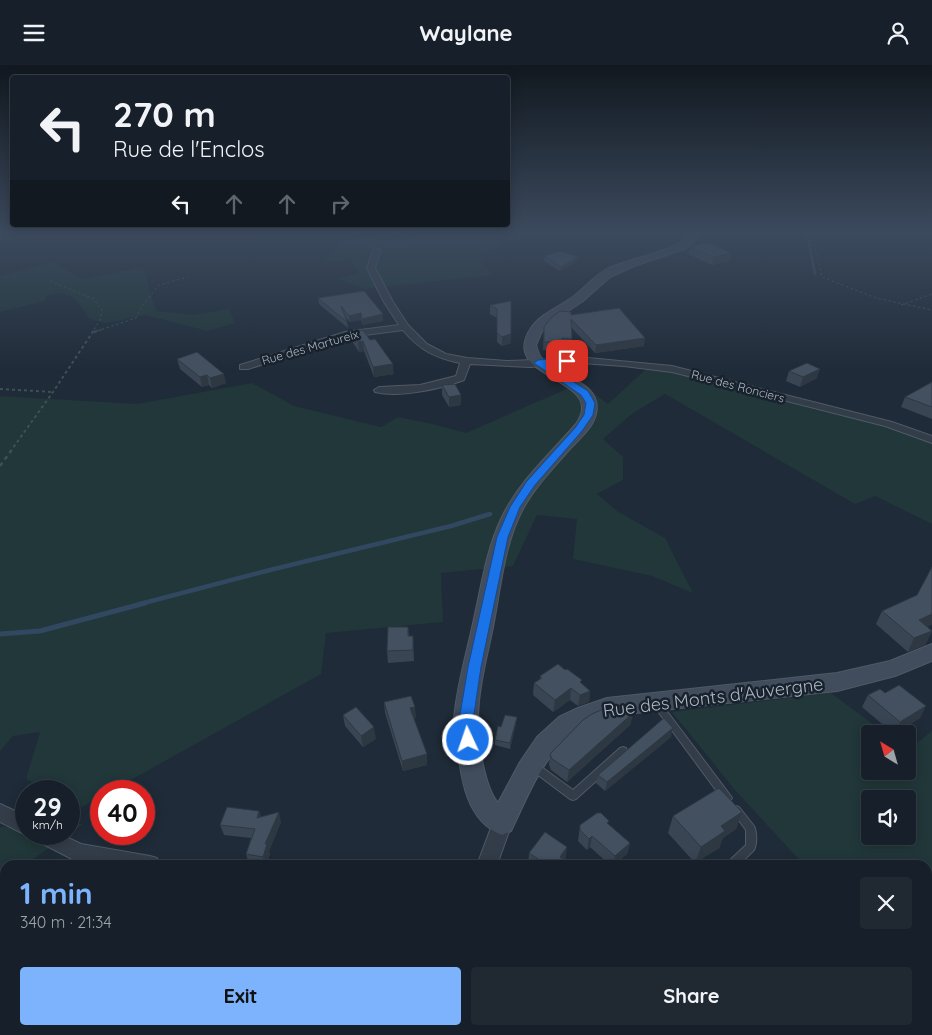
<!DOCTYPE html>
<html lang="en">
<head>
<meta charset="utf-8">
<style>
  body { margin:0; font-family:Quicksand,sans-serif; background:#202832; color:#f1f3f6; height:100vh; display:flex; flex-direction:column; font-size:19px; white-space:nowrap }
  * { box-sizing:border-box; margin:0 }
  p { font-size:16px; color:#9ea3a8 }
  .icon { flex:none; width:28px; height:28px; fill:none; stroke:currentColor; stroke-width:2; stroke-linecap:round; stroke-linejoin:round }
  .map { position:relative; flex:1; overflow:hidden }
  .details { position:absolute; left:0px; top:795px; width:932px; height:175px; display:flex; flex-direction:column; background:#17202a; border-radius:15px 15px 0 0; box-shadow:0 2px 12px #0003,0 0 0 1px #363e47 }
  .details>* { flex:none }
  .banner { position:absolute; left:10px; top:10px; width:500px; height:152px; border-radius:5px; box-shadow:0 2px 12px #0003,0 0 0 1px #363e47; background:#17202a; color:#f1f3f6; overflow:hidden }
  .needle { width:32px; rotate:323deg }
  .tools { position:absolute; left:861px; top:660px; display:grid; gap:10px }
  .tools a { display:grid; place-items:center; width:55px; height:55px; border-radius:5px; background:#17202a; box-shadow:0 2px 12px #0003,0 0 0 1px #363e47; font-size:25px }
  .speed { position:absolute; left:15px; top:715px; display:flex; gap:10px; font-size:25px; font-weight:700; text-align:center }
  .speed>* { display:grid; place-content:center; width:65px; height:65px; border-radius:50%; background:#17202a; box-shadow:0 2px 12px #0003,0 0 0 1px #363e47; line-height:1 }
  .speed small { font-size:12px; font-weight:400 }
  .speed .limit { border:8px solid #d22; background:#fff; color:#111 }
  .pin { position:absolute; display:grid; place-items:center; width:42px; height:42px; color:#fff; margin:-21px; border-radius:10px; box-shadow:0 2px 8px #0006 }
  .me { position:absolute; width:55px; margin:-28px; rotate:357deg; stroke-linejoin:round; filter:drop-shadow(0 0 4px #0008) }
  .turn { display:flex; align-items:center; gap:18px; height:105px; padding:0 20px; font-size:22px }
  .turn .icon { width:65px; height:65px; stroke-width:2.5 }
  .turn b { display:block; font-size:35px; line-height:42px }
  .lanes { display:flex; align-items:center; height:48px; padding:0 20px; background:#0003; justify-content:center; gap:25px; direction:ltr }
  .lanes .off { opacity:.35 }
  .round { display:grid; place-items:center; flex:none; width:52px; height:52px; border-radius:5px; background:#202832 }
  .headline { display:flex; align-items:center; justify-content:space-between; height:85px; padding:0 20px }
  h1 { font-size:30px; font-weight:700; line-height:38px; color:#7cb3fc }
  .primary-button { display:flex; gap:10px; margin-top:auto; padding:10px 20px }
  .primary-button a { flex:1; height:58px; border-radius:5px; background:#7cb3fc; color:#111; font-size:20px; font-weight:700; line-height:58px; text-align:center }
  .primary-button a+a { background:#202832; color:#f1f3f6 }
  header { display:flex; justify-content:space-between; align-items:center; height:65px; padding:0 20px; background:#17202a; font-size:22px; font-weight:700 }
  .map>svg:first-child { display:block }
  .green { fill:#213739; fill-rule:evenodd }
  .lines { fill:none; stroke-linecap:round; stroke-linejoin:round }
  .stream-far2 { stroke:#324760; stroke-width:2.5 }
  .stream-far1 { stroke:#324760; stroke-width:4.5 }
  .stream { stroke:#324760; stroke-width:5 }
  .lane-casing { stroke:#505a66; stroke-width:2 }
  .street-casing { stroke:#505a66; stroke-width:2 }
  .secondary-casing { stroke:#505a66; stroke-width:2 }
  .path-far2 { stroke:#3c5354; stroke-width:1; stroke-dasharray:2.5 2.5; stroke-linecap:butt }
  .path-far1 { stroke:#3c5354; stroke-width:2; stroke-dasharray:3 3; stroke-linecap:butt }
  .path { stroke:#3c5354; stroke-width:2.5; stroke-dasharray:4 4; stroke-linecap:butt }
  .lane { fill:#333d49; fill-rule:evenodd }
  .street { fill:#333d49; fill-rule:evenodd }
  .secondary { fill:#414c5c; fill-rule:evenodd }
  .wall { fill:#394553 }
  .shaded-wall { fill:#2e3843 }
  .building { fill:#425060; stroke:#2e3843 }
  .route { fill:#1a73e8; stroke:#114b97 }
  .labels { text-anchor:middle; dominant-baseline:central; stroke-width:5; stroke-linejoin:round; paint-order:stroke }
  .far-street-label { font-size:12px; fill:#adb7c5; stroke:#18222d }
  .near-street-label { font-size:18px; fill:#adb7c5; stroke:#18222d }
</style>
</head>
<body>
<header><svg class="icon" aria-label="menu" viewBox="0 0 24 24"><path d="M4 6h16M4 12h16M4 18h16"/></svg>Waylane<svg class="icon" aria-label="person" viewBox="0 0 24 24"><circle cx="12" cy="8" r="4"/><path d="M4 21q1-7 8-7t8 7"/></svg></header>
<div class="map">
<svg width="932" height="970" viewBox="0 0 932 970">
  <rect width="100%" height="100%" fill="#1f2b38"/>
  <g class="green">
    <polygon points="417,169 503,170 500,178 479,193 492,210 365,224 337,214 359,208 351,194 328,198 324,193 346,175 372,174 401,178"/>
    <path d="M52,197L82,214L143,202L156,246L193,250L229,244L235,258L207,266L146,250L106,258L89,254C76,235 72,222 46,231L44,236L0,247V211Z"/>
    <polygon points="647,303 713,316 894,363 932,378 932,459 875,431 855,439 665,329 633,348 603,374 623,392 623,415 597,429 617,446 665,473 693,528 652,511 573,494 577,454 537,450 513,501 441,508 443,557 326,568 321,609 111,726 101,726 101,731 82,742 69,735 69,726 50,726 26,714 40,667 13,671 0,686 0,331 137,339 252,318 294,341 381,362 398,352 433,359 466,368 580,318 608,339"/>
    <path d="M831,628L886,669H870V706H908V685L932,666V970H879L878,965H928V800H804L734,724L672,647ZM870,734H908V771H870Z"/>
    <polygon points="69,759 83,759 25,800 5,800 5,814 0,818 0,762 26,761 26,769 69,769"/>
  </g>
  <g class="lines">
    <polyline class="stream-far2" points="807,169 815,209"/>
    <polyline class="stream-far1" points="140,539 270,505 451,461 490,449"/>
    <polyline class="stream" points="0,569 40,566 145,538"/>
    <defs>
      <g id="lane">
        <polygon points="657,636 660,637 730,730 732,733 730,736 727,737 724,736 654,641 653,639 654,637"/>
        <polygon points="623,682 626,683 627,686 626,689 576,734 573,735 570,734 530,704 528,701 530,698 533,697 536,698 573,725 620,683"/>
        <path d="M736,741L739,742L754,761C757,767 757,779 754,785L739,800H727L728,797L746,780V765L731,745L733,742Z"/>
      </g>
      <g id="street">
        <path d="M374,183L381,185L375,203L393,237L408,260L427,279L446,289L467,293L507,296L588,293L672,301L892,357L932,371V378L885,361L672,307L624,301L581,298L530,302L470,299L464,315C440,324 400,333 375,327L374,325L379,322L420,320L456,311L460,298C436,293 419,285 403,265L349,272L248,304H240V300L345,267L399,260L384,237L367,203Z"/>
        <polygon points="0,739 26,751 26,769 28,769 26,770 0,757"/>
        <polygon points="502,749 509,752 512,758 497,800 477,800 495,752"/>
        <polygon points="32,769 60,769 81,779 150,791 157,793 160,800 95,800 78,797 35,775"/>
        <polygon points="0,943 5,946 5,965 29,965 31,970 0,969"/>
        <polygon points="279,965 303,965 305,970 281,970"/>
        <polygon points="364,965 388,965 390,970 366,970"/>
        <polygon points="608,965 634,965 632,970 606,970"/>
        <polygon points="677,965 706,965 708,970 679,970"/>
      </g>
      <path id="secondary" d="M689,169H699L695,176L685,184L634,201L610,212L583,236L549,259L542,266L536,280C537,283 538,288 540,291C554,312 604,315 596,349C593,363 578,375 569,385C553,403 536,421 524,442C504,478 501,522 493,562C487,592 478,624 478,655C477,676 485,723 498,738L520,697L537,672L559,652L578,643L607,633L837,608L890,596L932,579V596L895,611L837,626L608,651C549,672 536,714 511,766L502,770C466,756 461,713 457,680C456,671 454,662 454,654C457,618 468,584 475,549C482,517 487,484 501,454C518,417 550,389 576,359C609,312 496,315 531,263C541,248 560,242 574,231C586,222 595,210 609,203C628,194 681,185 689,169Z"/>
    </defs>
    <use href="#lane" class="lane-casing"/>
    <use href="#street" class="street-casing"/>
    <use href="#secondary" class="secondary-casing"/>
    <g class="path-far2">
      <polyline points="811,169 822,212 876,233 932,245"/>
      <polyline points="385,181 410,169"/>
      <polyline points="50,216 94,234 102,245 100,255 93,266"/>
      <polyline points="901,240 932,229"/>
      <polyline points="97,266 136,253 142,241 159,220 188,212"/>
    </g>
    <g class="path-far1">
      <polyline points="94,267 101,265"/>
      <polyline points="0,324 53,327"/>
      <polyline points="10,387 53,327 94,265"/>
    </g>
    <polyline class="path" points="0,401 11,386"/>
    <use href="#lane" class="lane"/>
    <use href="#street" class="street"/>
    <use href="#secondary" class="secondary"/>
  </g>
  <g class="wall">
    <polygon points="690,182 731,188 730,196 712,200 688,189"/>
    <polygon points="545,191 578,192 577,196 560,206 544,196"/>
    <polygon points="318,233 383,256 363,260 361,255 350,257 345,252 347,257 348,263 319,239"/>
    <polygon points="511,236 511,278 502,281 497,277 497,253 490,249 490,240"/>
    <polygon points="571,250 644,281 595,288 572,263 571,282 562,282 562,286 543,285 544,262"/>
    <polygon points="352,267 370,275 394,309 374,312 364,286 359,287 352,276"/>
    <polygon points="177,294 226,318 212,323 209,320 202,322 180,304"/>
    <polygon points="789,306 817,313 800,322 786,316"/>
    <polygon points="932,317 932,354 901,342 905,332"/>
    <polygon points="442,320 461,340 449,342 442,330"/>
    <polygon points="882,546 932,559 927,562 932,566 925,580 908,587 876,559"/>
    <polygon points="408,562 409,571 413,571 414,596 388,598 387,586"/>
    <polygon points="540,611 581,618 590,626 589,637 578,641 570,635 553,647 533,630 534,618 540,614"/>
    <polygon points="868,630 920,653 894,669 862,642"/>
    <polygon points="384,637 416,653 414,653 427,700 403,706 385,648"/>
    <polygon points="633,648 630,660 567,717 551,705 549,700 550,689"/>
    <polygon points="343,650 376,674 363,682 345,661"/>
    <polygon points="517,652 516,658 510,684 495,680 495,675 501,662"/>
    <polygon points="671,672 605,726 596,718 598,710"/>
    <polygon points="259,746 261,752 281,757 269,786 270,789 266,800 249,799 246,789 251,773 224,770 220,760"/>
    <polygon points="742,747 736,764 723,773 719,783 695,798 668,768 673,751"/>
    <polygon points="608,759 630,778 627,789 614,800 610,800 590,782 587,785 578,776 580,760"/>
    <polygon points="529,788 566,793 564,795 566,800 529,800 528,799"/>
    <polygon points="0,866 5,869 5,899 0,897"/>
    <polygon points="221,965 246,965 243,970 227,970"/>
    <polygon points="427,965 607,965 606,970 431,970"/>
    <polygon points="763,965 846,965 855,970 772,970"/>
  </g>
  <g class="shaded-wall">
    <polygon points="731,188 730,196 712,200 714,192"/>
    <polygon points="578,192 577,196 560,206 561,202"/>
    <polygon points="361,248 361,255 350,257 349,251"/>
    <polygon points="383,249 383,256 363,260 362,254"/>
    <polygon points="511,269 511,278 502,281 502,272"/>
    <polygon points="645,273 644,281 595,288 596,280"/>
    <polygon points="363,276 364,286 359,287 358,277"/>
    <polygon points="393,299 394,309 374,312 373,302"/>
    <polygon points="820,304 817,313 800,322 803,312"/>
    <polygon points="224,309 226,318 212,323 210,313"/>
    <polygon points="207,310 209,320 202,322 200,312"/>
    <polygon points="461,330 461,340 449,342 449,332"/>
    <polygon points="932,549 932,559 912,569 919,555"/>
    <polygon points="932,566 925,580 908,587 914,573"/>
    <polygon points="571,623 570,635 553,647 555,635"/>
    <polygon points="590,626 589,637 578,641 580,630"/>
    <polygon points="926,641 920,653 894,669 900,657"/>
    <polygon points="415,642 416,653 411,654 410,643"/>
    <polygon points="633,648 630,660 567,717 569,705"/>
    <polygon points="517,652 516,658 510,684 510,678"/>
    <polygon points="374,662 376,674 363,682 361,671"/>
    <polygon points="673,663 671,672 605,726 607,717"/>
    <polygon points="427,689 427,700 403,706 402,696"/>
    <polygon points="259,746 262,756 257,753"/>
    <polygon points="279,747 281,757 269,786 270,789 266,800 265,800 263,792 265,779"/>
    <polygon points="742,747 736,764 723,773 719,783 695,798 701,782 721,761"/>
    <polygon points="592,771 590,782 587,785 589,774"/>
    <polygon points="630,778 627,789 614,800 613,800 615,791"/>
    <polygon points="567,782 566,793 561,800 560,792"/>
    <polygon points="234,965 246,965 243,970 233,970 232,968"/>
    <polygon points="485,965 486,965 485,970 479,970"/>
    <polygon points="604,965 607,965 606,970 600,970"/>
  </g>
  <g class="building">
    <polygon points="707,177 731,188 714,192 690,182"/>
    <polygon points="560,186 578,192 561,202 545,191"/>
    <polygon points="364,226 383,249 362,254 361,248 349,251 341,241 347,257 318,233"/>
    <polygon points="511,236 511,269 502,272 497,268 497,244 490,240"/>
    <polygon points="619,243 645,273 596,280 571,254 572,274 562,273 562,277 544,277 544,262 551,253 560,246 571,247 571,250"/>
    <polygon points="363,265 370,275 375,274 393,299 373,302 363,276 358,277 352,267"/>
    <polygon points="197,287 224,309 210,313 207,310 200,312 177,294"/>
    <polygon points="807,298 820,304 803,312 789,306"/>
    <polygon points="932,317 932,342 905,332"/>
    <polygon points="455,319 461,330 449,332 442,320"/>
    <polygon points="932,502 932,549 919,555 932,566 914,573 882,546 917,530"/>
    <polygon points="388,562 408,562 408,571 413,571 413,585 387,586"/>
    <polygon points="558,599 565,605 567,604 582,615 580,617 590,626 580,630 571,623 555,635 534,618 542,613 540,611"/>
    <polygon points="899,620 926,641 900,657 868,630 880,624 885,628"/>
    <polygon points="411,631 415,642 410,643 427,689 402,696 384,637"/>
    <polygon points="625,640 633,648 569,705 552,694 550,689 583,655 592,649 610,641"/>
    <polygon points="356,642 374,662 361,671 343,650"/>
    <polygon points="505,650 517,652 510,678 495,675 498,661 501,662"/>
    <polygon points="664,653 673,663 607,717 598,710"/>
    <polygon points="719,723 742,747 721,761 725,766 701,782 673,751"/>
    <polygon points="227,742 259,746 257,753 279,747 265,779 267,779 263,792 246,789 255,764 220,760"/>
    <polygon points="597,748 601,748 609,756 607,758 630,778 615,791 592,771 589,774 580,765 580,760"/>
    <polygon points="545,767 567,782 560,792 566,796 563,800 547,800 529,788"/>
    <polygon points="425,795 431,800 415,800"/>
    <polygon points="0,866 5,869 5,894 0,891"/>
    <polygon points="228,965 234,965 232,968"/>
    <polygon points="267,965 276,965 280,970 263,970"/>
    <polygon points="321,965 369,965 370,969 368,970 323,970"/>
    <polygon points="434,965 485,965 479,970 432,970 436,967"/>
    <polygon points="486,965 604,965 600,970 488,970"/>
    <polygon points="635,965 671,965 669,969 670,970 632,970"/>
    <polygon points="780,965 846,965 855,970 778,970"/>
  </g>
  <linearGradient id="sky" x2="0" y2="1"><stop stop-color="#11181f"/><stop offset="0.55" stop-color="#3c4a5e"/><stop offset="1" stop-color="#3c4a5e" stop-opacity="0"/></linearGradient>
  <rect width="932" height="305" fill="url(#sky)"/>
  <polygon class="route" points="567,293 570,294 570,297 547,300 588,326 595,338 593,350 582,366 535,420 520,442 508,472 481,602 473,656 475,675 473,679 468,681 463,679 459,656 468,602 497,472 510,442 527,416 575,363 584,350 586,338 581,330 534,298 538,295"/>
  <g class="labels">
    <g class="far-street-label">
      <text transform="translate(310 282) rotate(-16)">Rue des Martureix</text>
      <text transform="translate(738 321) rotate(15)">Rue des Ronciers</text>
    </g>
    <g class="near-street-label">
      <text transform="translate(713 632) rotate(-7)">Rue des Monts d'Auvergne</text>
    </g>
  </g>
</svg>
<div class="tools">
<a><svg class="needle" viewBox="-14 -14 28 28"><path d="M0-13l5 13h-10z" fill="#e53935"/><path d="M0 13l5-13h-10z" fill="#9ea3a8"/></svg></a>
<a><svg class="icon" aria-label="sound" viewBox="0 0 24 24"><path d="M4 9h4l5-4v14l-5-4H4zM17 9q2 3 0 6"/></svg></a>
</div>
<div class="speed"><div>29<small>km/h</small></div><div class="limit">40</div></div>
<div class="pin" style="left:567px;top:296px;background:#d93025"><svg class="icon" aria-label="arrive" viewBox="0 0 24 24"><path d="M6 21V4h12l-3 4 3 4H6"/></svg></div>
<svg class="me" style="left:468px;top:675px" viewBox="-20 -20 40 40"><circle r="17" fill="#1a73e8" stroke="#fff" stroke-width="3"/><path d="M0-11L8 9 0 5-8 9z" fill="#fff"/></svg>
<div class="banner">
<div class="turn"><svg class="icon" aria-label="left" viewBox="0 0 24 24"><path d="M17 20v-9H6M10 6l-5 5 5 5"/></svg><div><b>270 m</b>Rue de l'Enclos</div></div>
<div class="lanes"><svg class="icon" aria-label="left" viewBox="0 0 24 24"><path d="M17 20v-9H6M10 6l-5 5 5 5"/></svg><svg class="icon off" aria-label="ahead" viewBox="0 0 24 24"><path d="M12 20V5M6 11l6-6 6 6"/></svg><svg class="icon off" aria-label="ahead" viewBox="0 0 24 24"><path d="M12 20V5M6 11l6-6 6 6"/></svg><svg class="icon off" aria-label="right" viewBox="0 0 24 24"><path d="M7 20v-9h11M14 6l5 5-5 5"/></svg></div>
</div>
<section class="details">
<div class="headline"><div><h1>1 min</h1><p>340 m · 21:34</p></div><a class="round"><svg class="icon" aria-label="close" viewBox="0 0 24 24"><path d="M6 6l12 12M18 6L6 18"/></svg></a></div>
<div class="primary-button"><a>Exit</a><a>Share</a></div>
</section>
</div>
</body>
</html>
